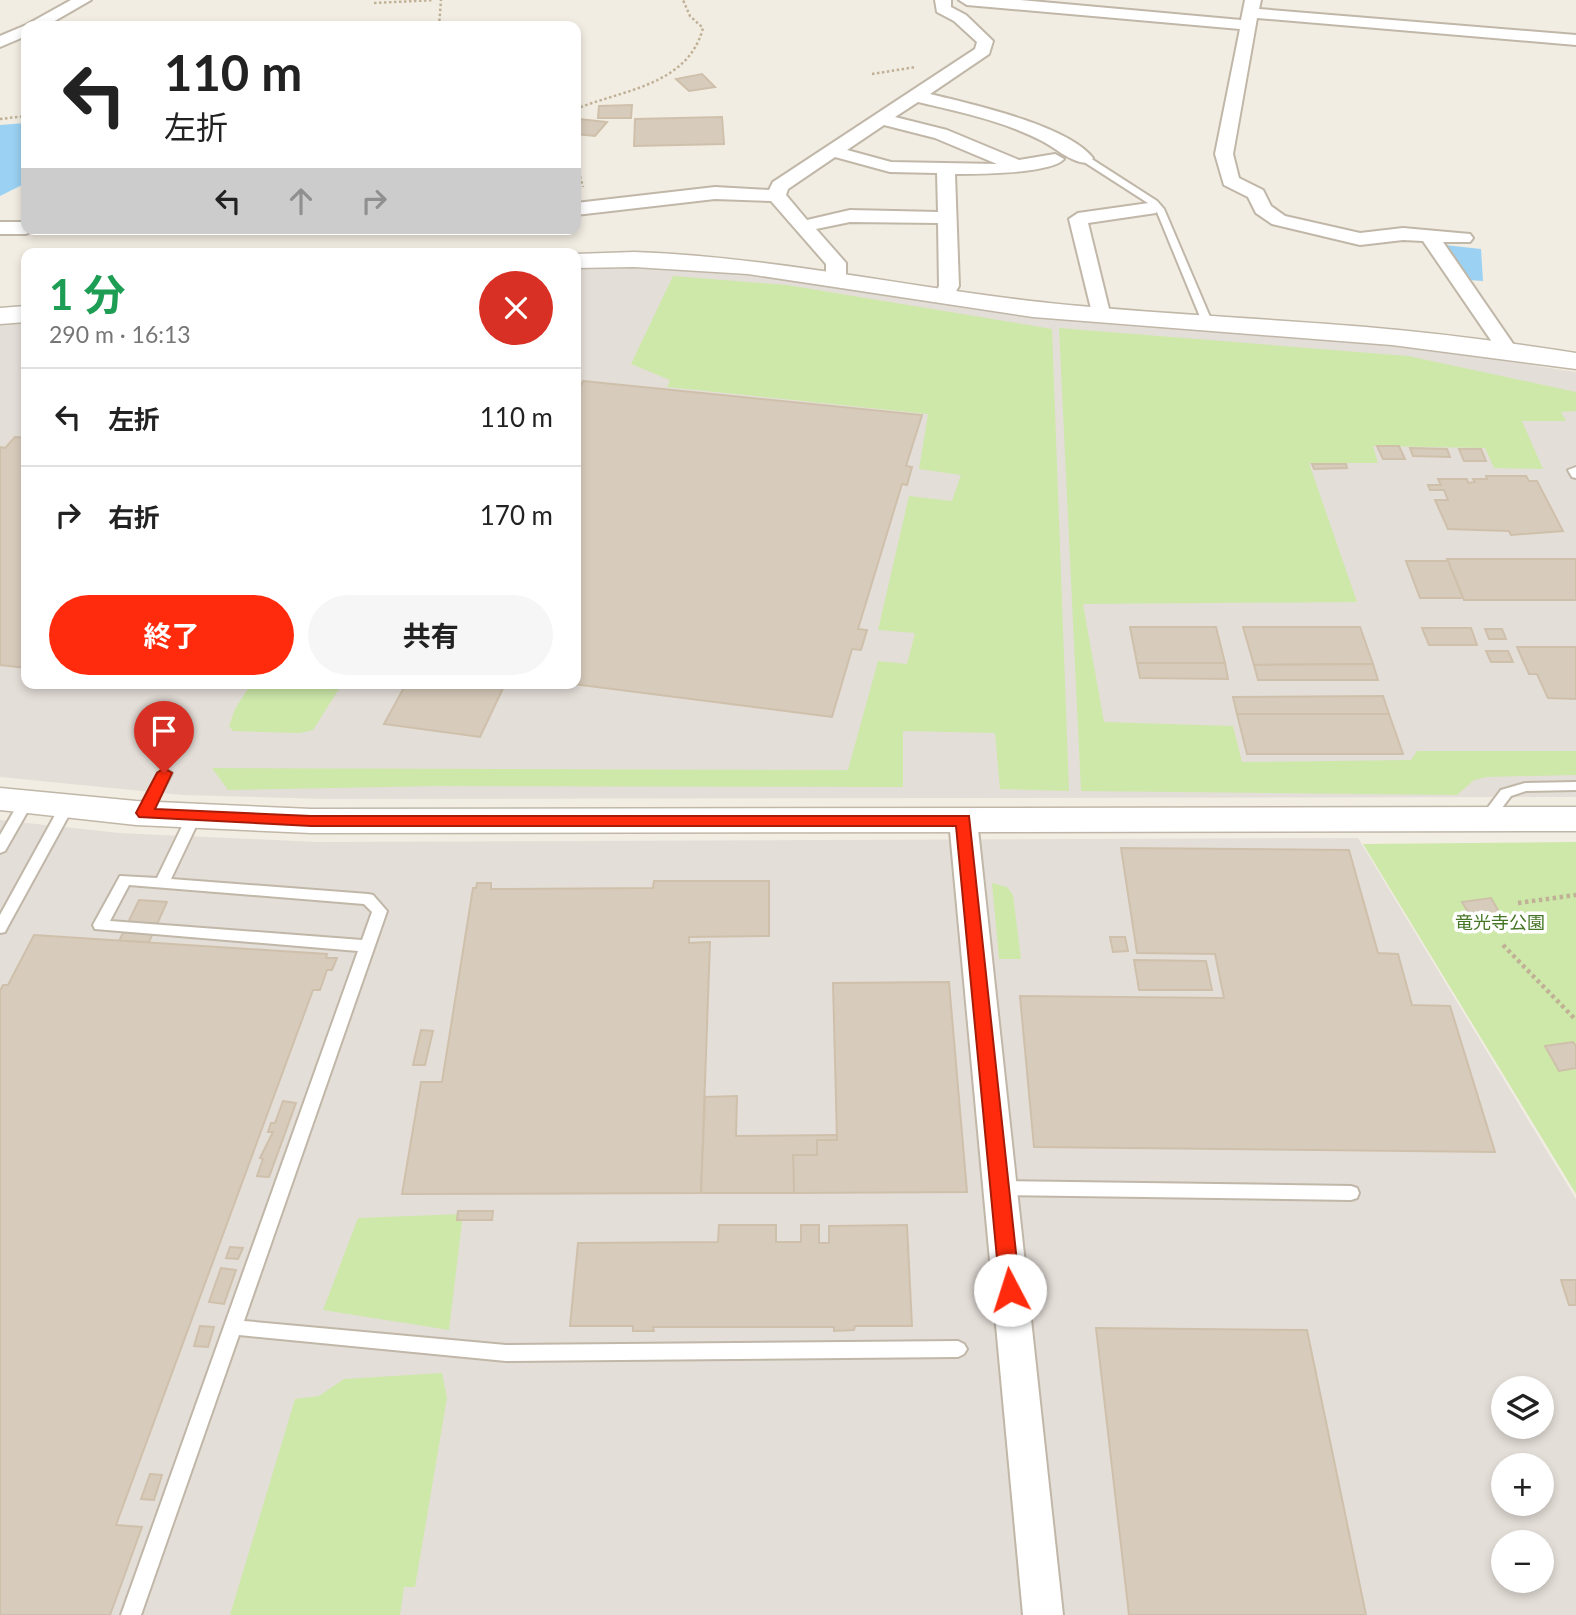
<!DOCTYPE html>
<html lang="ja">
<head>
<meta charset="utf-8">
<style>
  body { margin:0; font-family:Lato,"Noto Sans JP",sans-serif; background:#f6f6f6; color:#222; height:100vh; display:flex; flex-direction:column; font-size:26px; white-space:nowrap }
  * { box-sizing:border-box; margin:0 }
  p { font-size:23px; color:#767676 }
  .icon { flex:none; width:38px; height:38px; fill:none; stroke:currentColor; stroke-width:2; stroke-linecap:round; stroke-linejoin:round }
  .map { position:relative; flex:1; overflow:hidden }
  .side { position:absolute; left:21px; top:248px; width:560px; height:441px; display:flex; flex-direction:column; background:#fff; border-radius:14px; box-shadow:0 4px 10px #0003 }
  .side>* { flex:none }
  .banner { position:absolute; left:21px; top:21px; width:560px; height:214px; border-radius:14px; box-shadow:0 4px 10px #0003; background:#fff; color:#222; overflow:hidden }
  .buttons { position:absolute; left:1491px; top:1376px; display:grid; gap:14px }
  .buttons a { display:grid; place-items:center; width:63px; height:63px; border-radius:50%; background:#fff; box-shadow:0 4px 10px #0003; font-size:35px }
  .pin { position:absolute; display:grid; place-items:center; width:60px; height:60px; color:#fff; margin:-72px -30px; border-radius:50% 50% 50% 0; rotate:-45deg; box-shadow:0 0 7px #0007 }
  .pin .icon { rotate:45deg }
  .me { position:absolute; width:77px; margin:-38px; rotate:355deg; stroke-linejoin:round; filter:drop-shadow(0 0 5px #0008) }
  .turn { display:flex; align-items:center; gap:24px; height:147px; padding:0 28px; font-size:32px }
  .turn .icon { width:91px; height:91px; stroke-width:2.5 }
  .turn b { display:block; font-size:49px; line-height:60px }
  .lanes { display:flex; align-items:center; height:66px; padding:0 28px; background:#0003; justify-content:center; gap:35px; direction:ltr }
  .lanes .off { opacity:.35 }
  .round { display:grid; place-items:center; flex:none; width:74px; height:74px; border-radius:37px; background:#f6f6f6 }
  .summary { display:flex; align-items:center; justify-content:space-between; height:119px; padding:0 28px }
  h1 { font-size:42px; font-weight:700; line-height:52px; color:#1e9e55 }
  .button { display:flex; gap:14px; margin-top:auto; padding:14px 28px }
  .button a { flex:1; height:80px; border-radius:42px; background:#ff2b0c; color:#fff; font-size:28px; font-weight:700; line-height:80px; text-align:center }
  .button a+a { background:#f6f6f6; color:#222 }
  ul { padding:0; list-style:none }
  li { display:flex; align-items:center; gap:21px; height:98px; padding:0 28px; border-top:2px solid #e0e0e0 }
  li div { flex:1 }
  li b { display:block; font-size:26px }
  li em { font-style:normal }
  .map>svg:first-child { display:block }
  .industrial { fill:#e4ded8; fill-rule:evenodd }
  .green { fill:#cde8a9 }
  .water { fill:#9bd1f2 }
  .building { fill:#d7cbbb; stroke:#cfc0ab; stroke-width:2 }
  .lines { fill:none; stroke-linecap:round; stroke-linejoin:round }
  .service-casing { stroke:#c0b7a8; stroke-width:4 }
  .minor-casing { stroke:#c0b7a8; stroke-width:4 }
  .tertiary-casing { stroke:#c0b7a8; stroke-width:3 }
  .path-far1 { stroke:#c0b096; stroke-width:2.5; stroke-dasharray:2.5 2.5; stroke-linecap:butt }
  .path { stroke:#c0b096; stroke-width:4.5; stroke-dasharray:3.5 3.5; stroke-linecap:butt }
  .service { fill:#fff; fill-rule:evenodd }
  .minor { fill:#fff; fill-rule:evenodd }
  .tertiary { fill:#fff; fill-rule:evenodd }
  .route { fill:#ff2b0c; stroke:#a61c08; stroke-width:2 }
  .labels { text-anchor:middle; dominant-baseline:central; stroke-width:7; stroke-linejoin:round; paint-order:stroke }
  .park-label { font-size:18px; fill:#467625; stroke:#fff }
</style>
</head>
<body>
<div class="map">
<svg width="1576" height="1615" viewBox="0 0 1576 1615">
  <rect width="100%" height="100%" fill="#f2ede2"/>
  <g class="industrial">
    <polygon points="576,268 705,270 784,277 1023,315 1409,346 1576,372 1576,797 328,799 182,795 0,777 0,322 26,321 26,684 576,684"/>
    <path d="M0,820L119,833L318,842L1358,838L1576,1199V1615H0ZM1503,1388H1542V1426H1503ZM1503,1465H1542V1503H1503ZM1503,1542H1542V1580H1503Z"/>
  </g>
  <g class="green">
    <polygon points="673,276 787,285 1052,329 1069,791 1000,789 995,733 903,731 903,787 438,786 228,790 212,768 848,770 878,661 907,664 915,633 878,630 909,496 952,501 961,475 919,469 928,414 667,387 670,380 631,364"/>
    <polygon points="1059,328 1408,356 1576,392 1576,411 1561,412 1566,421 1522,421 1543,469 1494,468 1485,448 1373,446 1378,463 1309,463 1357,602 1083,604 1104,722 1233,726 1242,762 1411,760 1417,751 1576,751 1576,775 1487,777 1474,780 1457,795 1081,791"/>
    <polygon points="251,684 342,684 313,730 300,733 233,731 229,726 235,709"/>
    <polygon points="1576,842 1576,1194 1363,844"/>
    <polygon points="992,883 1007,887 1013,895 1021,959 999,959"/>
    <polygon points="463,1214 449,1330 323,1310 358,1218"/>
    <polygon points="442,1373 447,1398 415,1587 404,1587 400,1615 230,1615 295,1399 319,1396 344,1379"/>
  </g>
  <g class="water">
    <polygon points="26,123 26,183 0,196 0,125"/>
    <polygon points="1445,245 1481,249 1483,281 1469,280"/>
  </g>
  <g class="building">
    <polygon points="702,74 715,87 689,91 676,79"/>
    <polygon points="632,105 631,118 598,118 599,106"/>
    <polygon points="722,117 724,144 634,146 635,119"/>
    <polygon points="579,119 607,122 595,136 576,134 576,123"/>
    <polygon points="583,381 922,415 906,466 912,467 907,485 902,484 858,629 867,630 861,650 852,649 832,717 573,684 576,684 576,395"/>
    <polygon points="15,437 26,438 26,668 0,665 0,447 5,448"/>
    <polygon points="1377,446 1399,446 1405,459 1383,459"/>
    <polygon points="1410,448 1447,449 1450,457 1413,456"/>
    <polygon points="1459,449 1481,449 1486,461 1464,461"/>
    <polygon points="1312,464 1346,464 1347,468 1314,469"/>
    <polygon points="1486,476 1526,476 1529,481 1537,481 1563,531 1511,535 1509,531 1448,529 1435,500 1448,500 1444,490 1430,490 1428,485 1441,485 1438,479 1467,479 1468,483 1475,482 1473,479 1487,479"/>
    <polygon points="1447,559 1576,559 1576,600 1464,600"/>
    <polygon points="1406,561 1448,561 1463,598 1420,598"/>
    <polygon points="1130,627 1216,627 1225,663 1137,663"/>
    <polygon points="1243,627 1360,627 1373,664 1254,665"/>
    <polygon points="1422,628 1471,628 1477,645 1429,645"/>
    <polygon points="1485,629 1502,629 1506,639 1489,639"/>
    <polygon points="1517,647 1576,647 1576,699 1548,698 1537,674 1529,674"/>
    <polygon points="1486,651 1508,651 1513,662 1491,662"/>
    <polygon points="1137,663 1225,663 1228,679 1140,678"/>
    <polygon points="1373,664 1378,680 1258,680 1254,665"/>
    <polygon points="406,684 505,684 480,737 384,724"/>
    <polygon points="1383,696 1389,714 1237,714 1233,697"/>
    <polygon points="1237,714 1389,714 1403,754 1247,754"/>
    <polygon points="1121,848 1349,850 1378,953 1398,954 1412,1005 1450,1006 1495,1152 1034,1147 1020,996 1224,998 1215,954 1137,953"/>
    <polygon points="654,881 769,881 769,936 689,937 689,943 710,942 701,1193 402,1194 421,1082 442,1082 473,888 476,888 477,883 491,883 491,889 653,888"/>
    <polygon points="1491,898 1503,919 1474,922 1462,902"/>
    <polygon points="139,900 167,902 149,942 119,941"/>
    <polygon points="34,935 327,954 326,958 337,958 332,970 327,970 320,990 313,990 116,1525 142,1527 110,1615 0,1615 0,991 3,985 8,985"/>
    <polygon points="1110,937 1125,937 1128,951 1113,952"/>
    <polygon points="1134,960 1206,961 1212,990 1139,990"/>
    <polygon points="949,982 967,1192 794,1193 793,1155 817,1155 817,1140 837,1140 833,983"/>
    <polygon points="421,1030 433,1031 425,1065 413,1065"/>
    <polygon points="1573,1042 1576,1046 1576,1068 1559,1071 1545,1046"/>
    <polygon points="737,1096 736,1136 837,1135 837,1140 817,1140 817,1155 793,1155 794,1193 701,1193 705,1097"/>
    <polygon points="283,1101 296,1103 269,1177 257,1176 263,1159 260,1158 273,1132 268,1132 271,1123 275,1123"/>
    <polygon points="458,1211 493,1211 492,1220 457,1220"/>
    <polygon points="719,1225 776,1225 776,1242 801,1242 801,1225 819,1225 819,1243 829,1243 829,1226 907,1225 912,1326 855,1326 854,1330 834,1331 834,1327 653,1327 654,1331 633,1331 633,1326 570,1326 578,1243 718,1242"/>
    <polygon points="230,1247 243,1248 238,1259 226,1258"/>
    <polygon points="221,1268 236,1270 224,1304 209,1302"/>
    <polygon points="1561,1280 1576,1280 1576,1305 1569,1305"/>
    <polygon points="200,1326 214,1327 208,1347 194,1346"/>
    <polygon points="1096,1328 1307,1330 1366,1615 1129,1615"/>
    <polygon points="150,1474 162,1475 154,1500 141,1499"/>
  </g>
  <g class="lines">
    <defs>
      <g id="service">
        <polygon points="1081,156 1087,156 1157,201 1164,209 1213,324 1212,326 1208,327 1203,324 1157,212 1151,205 1081,160"/>
        <polygon points="1576,467 1576,478 1572,477 1568,470"/>
        <polygon points="165,769 172,773 151,813 144,818 139,816 137,813 158,773"/>
        <polygon points="1576,782 1576,790 1526,791 1511,796 1492,821 1487,823 1480,818 1501,790 1525,783"/>
        <polygon points="26,797 33,802 5,851 0,853 0,835 21,799"/>
        <polygon points="67,801 74,806 7,928 5,932 0,933 0,915 60,806"/>
        <path d="M194,811L201,816L171,879L368,894L373,895L387,911L244,1321L506,1345L958,1341L964,1344L967,1349L964,1354L958,1357L506,1361L239,1335L141,1615H121L358,951L95,929L93,925L120,876L157,878L187,816ZM129,885L364,904L372,912L362,940L110,921Z"/>
        <polygon points="1000,1181 1351,1186 1357,1188 1359,1193 1357,1198 1351,1200 1000,1195 994,1193 992,1188 994,1183"/>
      </g>
      <g id="minor">
        <polygon points="71,0 91,0 46,26 26,26 26,36 0,47 0,36 26,25"/>
        <path d="M935,0H951V7L966,15L993,41L989,54L930,94C971,104 1067,125 1093,158L1090,162C1075,166 1056,148 1042,141C1004,121 960,112 918,102L895,117L947,130L1019,160L1055,154L1064,159C1051,174 976,174 955,174L959,286L951,300H937L934,296L939,286L938,223L850,222L816,229L846,263V278L843,282H829L826,278V264L771,201L715,199L576,215V203L715,187L769,190L773,182L975,49L977,42L954,21L937,12ZM884,125L935,138L997,164L891,162L847,150ZM835,157L890,172L937,173L938,212L850,210L807,220L786,195L788,189Z"/>
        <polygon points="959,0 1020,0 1241,20 1245,0 1261,0 1259,9 1576,35 1576,45 1257,18 1233,154 1239,178 1263,190 1271,206 1285,216 1360,233 1403,228 1470,234 1473,238 1470,242 1443,242 1518,351 1515,355 1501,355 1423,241 1403,240 1360,245 1272,224 1256,213 1248,197 1224,185 1215,154 1240,29 967,5"/>
        <polygon points="1149,203 1156,205 1158,209 1156,213 1088,223 1111,317 1108,321 1094,321 1069,219 1078,213"/>
        <polygon points="0,222 26,222 26,229 35,229 26,234 0,234"/>
        <polygon points="963,811 973,813 977,820 1063,1615 1023,1615 949,820 953,813"/>
      </g>
      <g id="tertiary">
        <path d="M634,252C774,257 910,288 1049,303C1154,314 1260,318 1366,327C1436,333 1506,342 1576,353V369L1392,345L1033,317L748,274L634,267L576,268V254Z"/>
        <polygon points="26,306 26,322 0,324 0,308"/>
        <polygon points="0,788 136,801 311,809 1576,807 1576,831 311,833 136,825 0,810"/>
      </g>
    </defs>
    <use href="#service" class="service-casing"/>
    <use href="#minor" class="minor-casing"/>
    <use href="#tertiary" class="tertiary-casing"/>
    <g class="path-far1">
      <polyline points="374,3 434,0"/>
      <polyline points="439,26 441,0"/>
      <polyline points="872,74 916,67"/>
      <path d="M576,109C621,90 688,86 703,28L690,16L683,0"/>
      <polyline points="0,119 26,116"/>
      <polyline points="576,162 583,187"/>
    </g>
    <g class="path">
      <polyline points="1518,903 1576,895"/>
      <polyline points="1503,945 1576,1020"/>
    </g>
    <use href="#service" class="service"/>
    <use href="#minor" class="minor"/>
    <use href="#tertiary" class="tertiary"/>
  </g>
  <polygon class="route" points="164,768 172,773 155,809 311,816 969,816 1020,1290 1017,1296 1010,1299 1003,1296 1000,1290 956,826 311,826 139,817 136,813 157,773"/>
  <g class="labels">
    <g class="park-label">
      <text x="1500" y="922">竜光寺公園</text>
    </g>
  </g>
</svg>
<div class="buttons">
<a><svg class="icon" aria-label="layers" viewBox="0 0 24 24"><path d="M12 4l9 5-9 5-9-5zM3 14l9 5 9-5"/></svg></a>
<a>+</a>
<a>−</a>
</div>
<div class="pin" style="left:164px;top:773px;background:#d93025"><svg class="icon" aria-label="arrive" viewBox="0 0 24 24"><path d="M6 21V4h12l-3 4 3 4H6"/></svg></div>
<svg class="me" style="left:1010px;top:1290px" viewBox="-20 -20 40 40"><circle r="19" fill="#fff"/><path d="M0-13L10 11 0 6-10 11z" fill="#ff2b0c"/></svg>
<div class="banner">
<div class="turn"><svg class="icon" aria-label="left" viewBox="0 0 24 24"><path d="M17 20v-9H6M10 6l-5 5 5 5"/></svg><div><b>110 m</b>左折</div></div>
<div class="lanes"><svg class="icon" aria-label="left" viewBox="0 0 24 24"><path d="M17 20v-9H6M10 6l-5 5 5 5"/></svg><svg class="icon off" aria-label="ahead" viewBox="0 0 24 24"><path d="M12 20V5M6 11l6-6 6 6"/></svg><svg class="icon off" aria-label="right" viewBox="0 0 24 24"><path d="M7 20v-9h11M14 6l5 5-5 5"/></svg></div>
</div>
<section class="side">
<div class="summary"><div><h1>1 分</h1><p>290 m · 16:13</p></div><a class="round" style="background:#d93025;color:#fff"><svg class="icon" aria-label="close" viewBox="0 0 24 24"><path d="M6 6l12 12M18 6L6 18"/></svg></a></div>
<ul>
<li><svg class="icon" aria-label="left" viewBox="0 0 24 24"><path d="M17 20v-9H6M10 6l-5 5 5 5"/></svg><div><b>左折</b></div><em>110 m</em></li>
<li><svg class="icon" aria-label="right" viewBox="0 0 24 24"><path d="M7 20v-9h11M14 6l5 5-5 5"/></svg><div><b>右折</b></div><em>170 m</em></li>
</ul>
<div class="button"><a>終了</a><a>共有</a></div>
</section>
</div>
</body>
</html>
